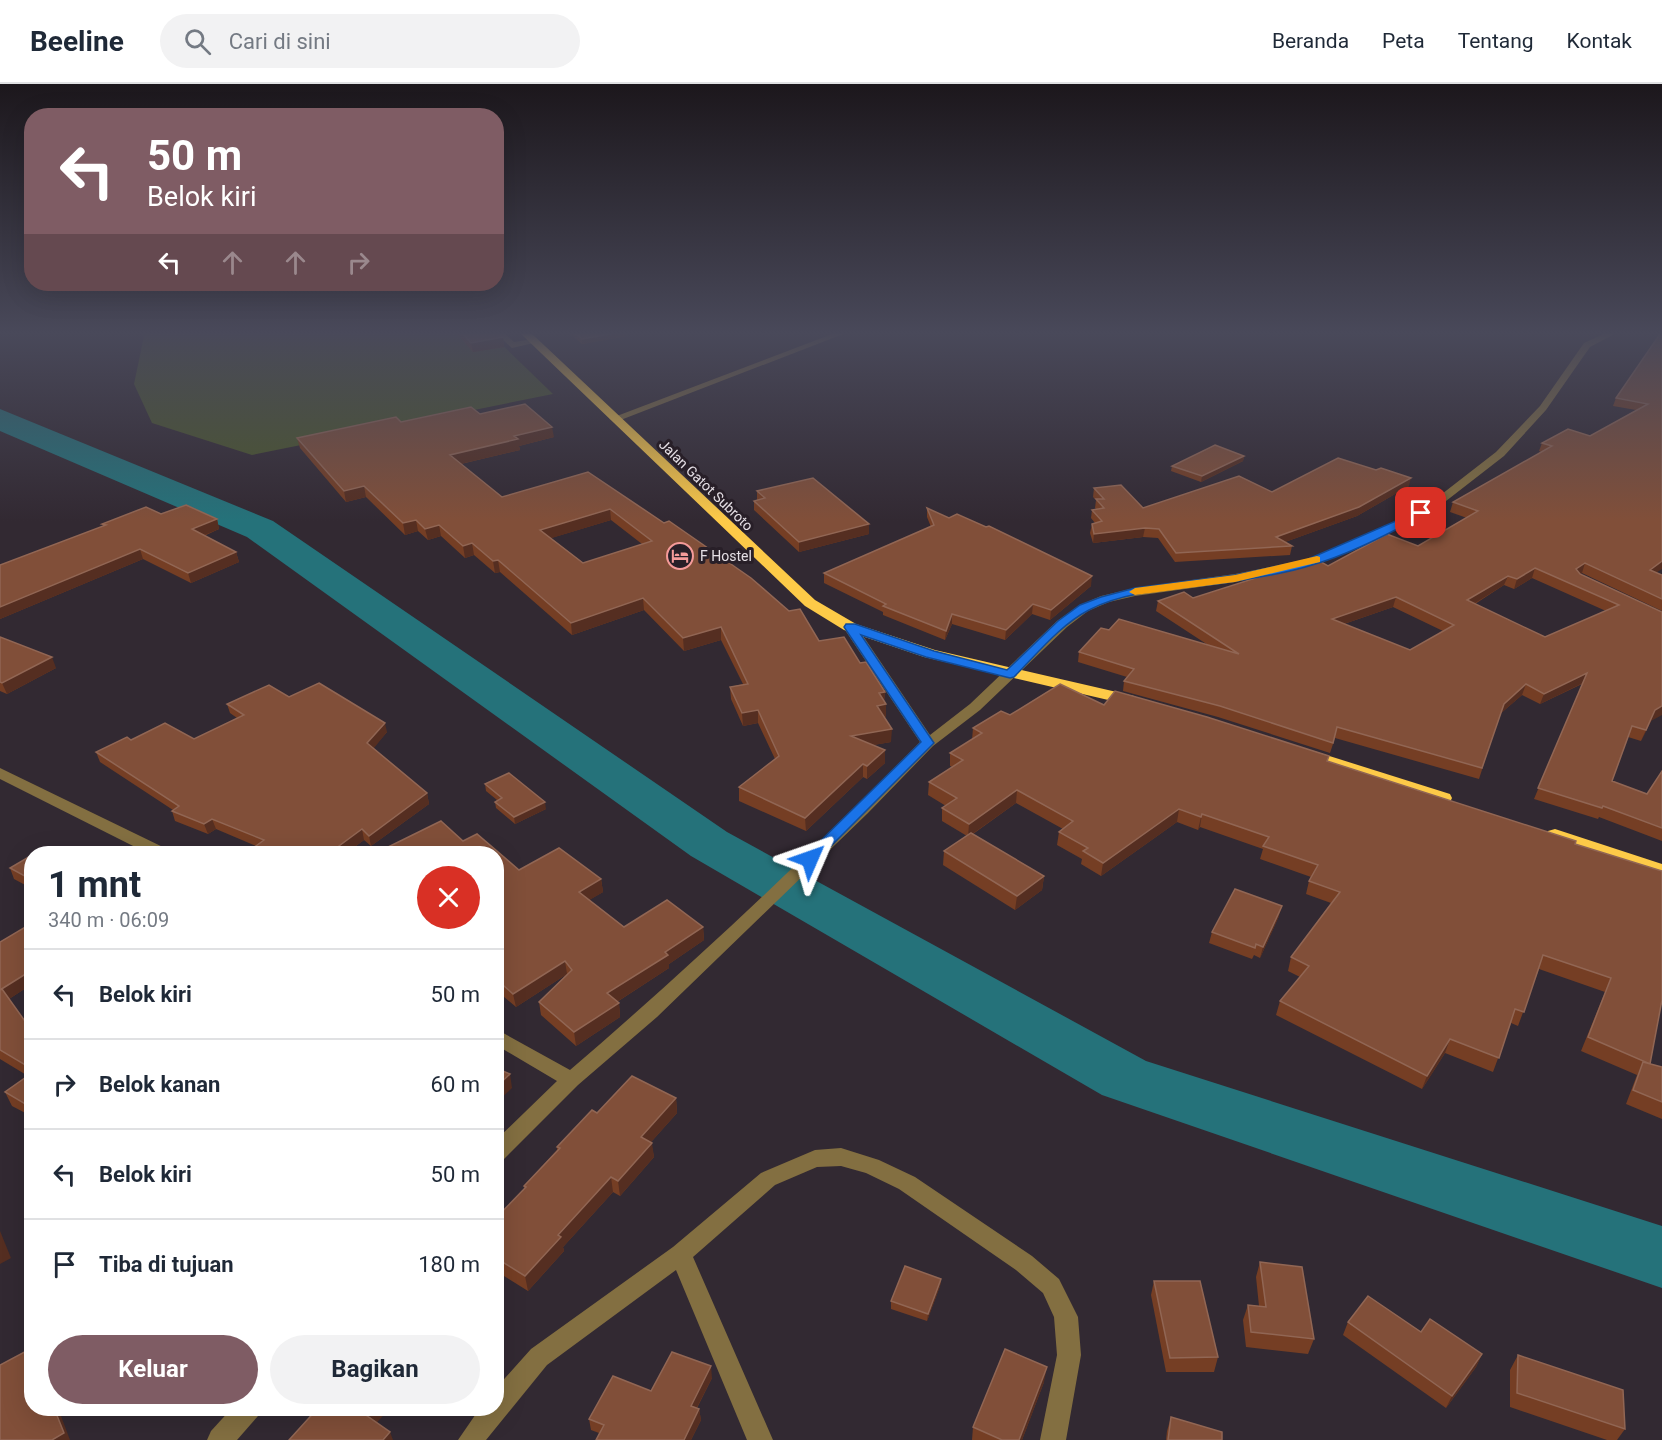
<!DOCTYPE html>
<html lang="id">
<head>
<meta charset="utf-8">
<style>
  body { margin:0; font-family:Roboto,sans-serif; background:#f2f2f3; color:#1f2937; height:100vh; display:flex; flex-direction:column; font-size:22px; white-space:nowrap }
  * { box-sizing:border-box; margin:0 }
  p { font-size:20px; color:#747a83 }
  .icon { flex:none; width:33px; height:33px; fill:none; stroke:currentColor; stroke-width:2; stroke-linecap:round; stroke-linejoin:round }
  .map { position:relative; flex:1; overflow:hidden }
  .drawer { position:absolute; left:24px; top:762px; width:480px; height:570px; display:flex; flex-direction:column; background:#fff; border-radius:24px; box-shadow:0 6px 24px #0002 }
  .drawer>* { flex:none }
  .banner { position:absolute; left:24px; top:24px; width:480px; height:183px; border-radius:24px; box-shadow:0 6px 24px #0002; background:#7f5c64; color:#fff; overflow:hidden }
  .pin { position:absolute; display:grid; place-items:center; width:51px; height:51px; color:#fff; margin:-26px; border-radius:12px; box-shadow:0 3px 9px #0006 }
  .me { position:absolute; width:66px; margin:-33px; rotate:47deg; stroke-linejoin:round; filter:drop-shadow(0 0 4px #0008) }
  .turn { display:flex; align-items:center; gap:21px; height:126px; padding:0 24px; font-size:27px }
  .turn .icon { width:78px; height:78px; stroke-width:2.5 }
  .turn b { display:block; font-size:42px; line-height:51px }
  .lanes { display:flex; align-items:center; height:57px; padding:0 24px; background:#0003; justify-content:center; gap:30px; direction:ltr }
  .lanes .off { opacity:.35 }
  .round { display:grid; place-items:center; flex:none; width:63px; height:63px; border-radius:32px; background:#f2f2f3 }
  .overview { display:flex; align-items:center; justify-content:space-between; height:102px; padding:0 24px }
  h1 { font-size:36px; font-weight:700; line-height:45px }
  .button { display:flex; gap:12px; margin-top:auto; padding:12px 24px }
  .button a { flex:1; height:69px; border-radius:36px; background:#7f5c64; color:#fff; font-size:24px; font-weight:700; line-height:69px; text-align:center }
  .button a+a { background:#f2f2f3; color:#1f2937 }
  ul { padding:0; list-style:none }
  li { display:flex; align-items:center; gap:18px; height:90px; padding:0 24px; border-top:2px solid #e0e1e3 }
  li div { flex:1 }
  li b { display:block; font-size:22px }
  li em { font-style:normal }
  header { display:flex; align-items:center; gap:36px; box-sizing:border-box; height:84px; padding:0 30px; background:#fff; border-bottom:2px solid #e0e1e3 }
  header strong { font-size:28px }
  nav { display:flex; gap:33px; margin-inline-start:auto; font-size:21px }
  .search { width:420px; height:54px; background:#f2f2f3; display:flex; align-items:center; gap:15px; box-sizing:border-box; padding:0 21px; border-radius:33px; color:#747a83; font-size:22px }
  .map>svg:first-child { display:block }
  .green { fill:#4b562b }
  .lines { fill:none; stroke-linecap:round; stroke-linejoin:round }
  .river { fill:#25727a; fill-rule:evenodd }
  .minor { fill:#836f41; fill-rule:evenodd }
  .highway { fill:#fdca48; fill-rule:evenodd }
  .wall { fill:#753e24; fill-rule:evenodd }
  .shaded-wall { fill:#552e21 }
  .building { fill:#814f39; stroke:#916654; stroke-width:1.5; fill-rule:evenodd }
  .route { fill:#1a73e8; stroke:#114b97; stroke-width:1.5 }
  .slow { fill:#f59e0b }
  .labels { text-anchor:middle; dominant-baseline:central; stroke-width:6; stroke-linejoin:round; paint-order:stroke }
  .far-street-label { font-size:14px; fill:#e4dee4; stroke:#281f28 }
  .far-poi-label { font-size:14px; fill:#e4dee4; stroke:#281f28; text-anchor:start }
</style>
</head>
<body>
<header>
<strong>Beeline</strong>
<div class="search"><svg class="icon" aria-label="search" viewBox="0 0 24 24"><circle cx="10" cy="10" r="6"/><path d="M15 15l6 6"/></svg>Cari di sini</div>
<nav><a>Beranda</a><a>Peta</a><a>Tentang</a><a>Kontak</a></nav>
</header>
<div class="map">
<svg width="1662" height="1356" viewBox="0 0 1662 1356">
  <rect width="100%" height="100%" fill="#322932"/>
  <polygon class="green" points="145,247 488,247 553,310 252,371 152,339 134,300"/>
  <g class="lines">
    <polygon class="river" points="0,325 273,437 727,748 1146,977 1662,1142 1662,1204 1102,1011 691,772 247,453 0,347"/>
    <g class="minor">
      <polygon points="493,247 502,247 514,258 534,255 538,258 512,264"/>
      <polygon points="840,247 851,247 618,337 609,335"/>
      <path d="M1610,247H1620L1590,263L1546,326L1504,372L1437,424L1414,438L1314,482L1235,498L1135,512L1109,518L1088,527L1067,543L980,626L933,662L868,729L657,933L578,1001L503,1076L496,1078V1056L557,997L496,961V945L570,986C691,882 808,772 920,658L843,543L845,540H855L930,651L970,620L1057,537L1080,521L1101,512L1135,504L1235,490L1307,476L1406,434L1429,420L1496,368L1540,322L1584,259Z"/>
      <polygon points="0,684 169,766 171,770 149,770 0,695"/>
      <polygon points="841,1064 879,1076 915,1093 1032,1172 1059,1195 1078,1233 1081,1271 1066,1356 1040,1356 1057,1271 1054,1233 1043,1209 1016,1186 899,1105 866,1089 841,1082 817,1083 775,1101 693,1173 773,1356 747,1356 676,1186 547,1281 486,1356 458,1356 480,1324 496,1324 496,1304 531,1265 673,1163 761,1089 815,1066"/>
      <polygon points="232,1324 261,1324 258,1332 237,1356 207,1356 211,1347"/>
    </g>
    <g class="highway">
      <polygon points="518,247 529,247 815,516 856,540 935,566 1134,612 1142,617 1134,622 924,573 844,546 805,522"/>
      <polygon points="1304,664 1450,710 1452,714 1450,718 1436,718 1298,673 1295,669"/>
      <polygon points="1555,745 1662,780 1662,793 1548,755 1545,751 1548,747"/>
    </g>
  </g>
  <g class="wall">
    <polygon points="454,247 496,247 503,253 504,263 473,268"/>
    <polygon points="567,247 626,247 627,252 582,260"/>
    <path d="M1662,247L1656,488L1662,491V527L1582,489L1580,490L1662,528L1651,637L1641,657L1628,653L1612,697L1647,710L1662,687V757L1599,733L1598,735L1534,715L1582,600L1540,620L1522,611L1500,630L1479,695L1335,654L1330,669L1218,633L1123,607L1124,597L1127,593L1078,578L1079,568L1208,561L1156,527L1158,517L1193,514L1328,482L1418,462L1467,434L1450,428L1453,418L1541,368L1539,367L1542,359L1590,352L1636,326L1613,322L1616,314ZM1532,494L1606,527L1545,553L1475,520L1504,501L1514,505ZM1393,523L1443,547L1410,566L1344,540Z"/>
    <path d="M480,330L554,353L519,362L520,366L461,380L502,413L588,388L819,557L860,579L885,608L884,617L886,620V633H884L891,658L873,661L885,679L867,695L863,693L806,747L739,717V703L775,675L758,639L743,642L731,615L730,603L743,600L721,556L684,567L644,526L572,551L500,488L495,489L474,471L465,474L441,452L428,456L418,447L405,451L366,413L346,418L300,364L297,354L401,338ZM611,436L642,460L583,479L551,454Z"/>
    <polygon points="1244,372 1243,377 1201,398 1171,387 1172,382"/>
    <polygon points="1409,402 1357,432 1285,458 1292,462 1290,471 1175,478 1158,454 1143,453 1093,459 1090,449 1092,440 1095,439 1091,434 1092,426 1096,425 1095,424 1096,416 1093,413 1094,404 1143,424 1272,408"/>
    <polygon points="757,407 869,450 799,468 754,426 754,417 757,416"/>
    <polygon points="927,424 1091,502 1050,536 1032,530 1005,556 952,540 945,556 883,531 883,528 824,499 824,489 931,443 927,433"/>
    <polygon points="161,430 217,435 219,445 204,452 236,468 239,478 191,499 143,475 0,535 0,481 103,442 102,440"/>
    <polygon points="0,553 56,584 7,610 0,607"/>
    <polygon points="289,613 387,648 373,664 427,709 429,720 371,762 364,756 345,770 245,770 256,762 216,745 208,750 175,737 172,727 173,726 100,678 96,668 131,656 194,655 237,634 230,629 227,620"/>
    <polygon points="1104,621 1327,677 1575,760 1650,980 1662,983 1662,1035 1626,1020 1637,991 1581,967 1605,908 1539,885 1518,942 1511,939 1493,988 1445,969 1422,1005 1276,931 1280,917 1300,893 1288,887 1291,873 1331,819 1306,810 1309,797 1311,793 1260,775 1263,765 1200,743 1198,746 1177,738 1101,792 1081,780 1082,775 1057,761 1059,748 1063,745 1016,719 973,750 1044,792 1042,806 1015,826 943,781 944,767 967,752 942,737 942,724 946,722 928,711 929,698 952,683 950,682 950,669 972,656 973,644 1010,631"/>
    <polygon points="485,700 546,725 515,740 496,724 495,718 497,716 486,707"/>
    <polygon points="441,737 463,757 477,750 519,786 559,764 601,795 603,808 589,816 624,843 667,816 703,843 704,856 669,880 669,884 617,918 619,919 620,933 576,962 541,931 539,918 567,890 516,923 496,906 496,770 385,770 384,765"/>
    <polygon points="32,771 32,808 29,803 14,795 10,784"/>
    <polygon points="1279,832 1260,874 1254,871 1252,875 1209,859 1212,848"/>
    <polygon points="32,839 32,900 9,915 32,947 32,1040 28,1034 31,1032 12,1022 5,1008 28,992 0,975 0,858"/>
    <polygon points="676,1014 677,1029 651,1058 654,1073 620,1112 613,1108 563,1163 564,1167 528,1207 496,1187 496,1134 524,1105 524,1102 557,1066 557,1063 597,1029"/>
    <polygon points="1260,1178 1314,1255 1308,1270 1246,1263 1243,1236 1248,1221 1259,1222 1256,1193"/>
    <polygon points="941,1195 940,1202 927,1237 891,1225 891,1217"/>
    <polygon points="1154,1197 1218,1273 1214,1288 1166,1288 1151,1211"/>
    <polygon points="1348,1238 1421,1248 1482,1270 1476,1283 1446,1324 1343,1251"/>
    <polygon points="1518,1271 1625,1345 1617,1356 1607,1356 1510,1323 1510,1286"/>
    <polygon points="712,1294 697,1324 699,1325 701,1336 691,1356 596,1356 599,1349 591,1346 589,1335 651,1307"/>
    <polygon points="1044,1298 1022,1356 972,1356 973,1343"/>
    <polygon points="1171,1333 1222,1356 1166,1356 1167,1347"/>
  </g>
  <g class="shaded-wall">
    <polygon points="626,247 627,252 582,260 582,255"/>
    <polygon points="503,253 504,263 473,268 471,259"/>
    <polygon points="552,343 554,353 519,362 520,366 452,382 450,371 514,352"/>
    <polygon points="1244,372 1243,377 1201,398 1202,392"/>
    <polygon points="1411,394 1409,402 1357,432 1274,462 1276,453"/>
    <polygon points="364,402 366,413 346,418 344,407"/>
    <polygon points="610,425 611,436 542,457 540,446"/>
    <polygon points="217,435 219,445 195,455 192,445"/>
    <polygon points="416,436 418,447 405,451 403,439"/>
    <polygon points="869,440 869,450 799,468 799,458"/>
    <polygon points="439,441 441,452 428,456 425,445"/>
    <polygon points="1145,444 1143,453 1093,459 1094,450"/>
    <polygon points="472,459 474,471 465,474 463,462"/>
    <polygon points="140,465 143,475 0,535 0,523"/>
    <polygon points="236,468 239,478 191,499 188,489"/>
    <polygon points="498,476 500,488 495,489 493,477"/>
    <polygon points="1662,477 1662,485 1646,495 1650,486"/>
    <polygon points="1585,479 1582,489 1573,495 1576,485"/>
    <polygon points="1535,484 1532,494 1514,505 1517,495"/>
    <polygon points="1092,492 1091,502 1050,536 1051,526"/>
    <polygon points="1508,492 1504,501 1464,526 1467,516"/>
    <polygon points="1396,513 1393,523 1329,545 1332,535"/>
    <polygon points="643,514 644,526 572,551 571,539"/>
    <polygon points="1033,520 1032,530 1005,556 1006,546"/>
    <polygon points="952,530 952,540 945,556 946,547"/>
    <polygon points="721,543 721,556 684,567 683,554"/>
    <polygon points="52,573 56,584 7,610 2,599"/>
    <polygon points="1587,589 1583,599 1540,620 1544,610"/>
    <polygon points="1526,600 1522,611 1500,630 1504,620"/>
    <polygon points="885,608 884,620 886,620 886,633 877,635 877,622 879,609"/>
    <polygon points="1662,622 1662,631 1651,637 1641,657 1655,626"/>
    <polygon points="758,626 758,639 743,642 742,629"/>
    <polygon points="385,639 387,648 370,669 367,659"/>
    <polygon points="892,645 891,658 851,665 851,652"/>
    <polygon points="885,666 885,679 867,695 867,682"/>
    <polygon points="863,680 863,693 806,747 805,734"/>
    <polygon points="1017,706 1016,719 968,753 969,740"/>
    <polygon points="427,709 429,720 371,762 369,752"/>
    <polygon points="545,718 546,725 515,740 514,733"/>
    <polygon points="1179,725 1177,738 1101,792 1103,779"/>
    <polygon points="1202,730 1200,743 1198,746 1201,733"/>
    <polygon points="212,735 216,745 208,750 204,740"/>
    <polygon points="362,745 364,756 345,770 328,770"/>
    <polygon points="1044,792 1042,806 1015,826 1017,812"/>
    <polygon points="601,795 603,808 581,821 579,808"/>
    <polygon points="1282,822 1279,832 1260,874 1263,863"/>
    <polygon points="703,843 704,856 669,880 669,884 609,923 607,909 665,868"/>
    <polygon points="565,877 567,890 516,923 513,910"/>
    <polygon points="32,886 32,900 3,919 0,906"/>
    <polygon points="619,919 620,933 576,962 574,948"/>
    <polygon points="1450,955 1445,969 1422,1005 1427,992"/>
    <polygon points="510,990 512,1004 496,1019 496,1003"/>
    <polygon points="676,1014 677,1029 643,1067 641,1053"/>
    <polygon points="652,1059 654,1073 620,1112 618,1097"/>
    <polygon points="611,1093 613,1108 563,1163 564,1167 528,1207 525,1192 558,1151"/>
    <polygon points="0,1147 11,1174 0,1180"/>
    <polygon points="941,1195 940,1202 927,1237 928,1230"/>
    <polygon points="1482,1270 1476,1283 1446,1324 1452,1312"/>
    <polygon points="711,1282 712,1294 692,1333 691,1322"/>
    <polygon points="1047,1283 1044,1298 1022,1356 1019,1356"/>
    <polygon points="54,1324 58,1324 70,1356 52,1356"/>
    <polygon points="372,1324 390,1324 371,1345 366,1331"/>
    <polygon points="699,1325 701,1336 691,1356 684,1356"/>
    <polygon points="390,1348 393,1356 383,1356"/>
  </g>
  <g class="building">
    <polygon points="460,247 496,247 503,253 471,259"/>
    <polygon points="572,247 626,247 582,255"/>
    <path d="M1662,247V477L1650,486L1662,491V515L1585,479L1576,485L1580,490L1662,528V622L1655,626L1646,646L1632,642L1612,697L1647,710L1662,687V744L1603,722L1602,724L1538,704L1587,589L1544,610L1526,600L1504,620L1482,684L1337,643L1333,659L1220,622L1124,597L1134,585L1079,568L1101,544L1109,546L1119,535L1239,570L1158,517L1184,508L1193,514L1312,476L1316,475L1328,482L1387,450L1418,462L1478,427L1453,418L1552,362L1542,359L1568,345L1590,352L1648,320L1616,314ZM1535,484L1619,521L1545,553L1467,516L1508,492L1517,495ZM1396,513L1454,541L1410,566L1332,535Z"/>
    <path d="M525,320L552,343L514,352L518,355L450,371L502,413L588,388L664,439L669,437L751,494L789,527L800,525L819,557L844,553L860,579L866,578L885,608L879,609L886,620L877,622L892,645L851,652L885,666L867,682L863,680L805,734L739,703L779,672L758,626L742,629L730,603L748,600L721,543L683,554L643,514L571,539L498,476L493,477L472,459L463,462L439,441L425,445L416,436L403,439L364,402L344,407L297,354L396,333L401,338L471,323L480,330ZM610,425L652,457L583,479L540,446Z"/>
    <polygon points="1215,361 1244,372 1202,392 1172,382"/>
    <polygon points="1338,374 1376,386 1381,384 1411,394 1359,423 1276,453 1292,462 1176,469 1159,445 1145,444 1094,450 1092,440 1102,437 1092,426 1104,424 1096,415 1104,415 1094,404 1121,401 1143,424 1239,392 1272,408"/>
    <polygon points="813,394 869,440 799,458 754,417 765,414 757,407"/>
    <polygon points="186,421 217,435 192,445 236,468 188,489 140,465 0,523 0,481 106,441 102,440 146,423 161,430"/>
    <polygon points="927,424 949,434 957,430 986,443 989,442 1092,492 1051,526 1033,520 1006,546 952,530 946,547 883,522 886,520 824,489 934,441"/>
    <polygon points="0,553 52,573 2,599 0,598"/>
    <polygon points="319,599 385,639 367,659 427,709 369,752 362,745 328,770 245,770 264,756 212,735 204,740 172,727 179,722 96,668 127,653 131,656 165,639 194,655 244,631 227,620 269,601 289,613"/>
    <polygon points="1060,600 1104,621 1115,607 1207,633 1329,672 1327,677 1576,757 1575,760 1662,787 1662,916 1650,980 1588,953 1611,894 1543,871 1524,928 1515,925 1499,974 1450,955 1427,992 1280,917 1309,882 1291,873 1340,808 1309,797 1318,781 1263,762 1269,753 1202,730 1201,733 1179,725 1103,779 1083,767 1088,764 1059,748 1073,737 1017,706 969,740 942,724 957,714 929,698 963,676 950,669 982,649 973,644 1001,627 1010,631"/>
    <polygon points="509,689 545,718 514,733 495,718 502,714 485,700"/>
    <polygon points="441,737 463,757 477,750 519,786 559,764 601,795 579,808 624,843 667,816 703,843 665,868 668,871 607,909 619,919 574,948 539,918 572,886 565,877 513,910 496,895 496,867 502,863 496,858 496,770 389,770 384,765"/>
    <polygon points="971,749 1044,792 1017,812 944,767"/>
    <polygon points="42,765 50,770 34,770"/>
    <polygon points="32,771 32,796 10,784"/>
    <polygon points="1235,805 1282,822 1263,863 1256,860 1255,864 1212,848"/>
    <polygon points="32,839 32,886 0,906 0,858"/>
    <polygon points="2,905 32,947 32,985 0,966 0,906"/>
    <polygon points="1643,978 1662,983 1662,1018 1633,1006"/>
    <polygon points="496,984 510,990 496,1003"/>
    <polygon points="32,989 32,1024 5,1008"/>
    <polygon points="632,992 676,1014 641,1053 652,1059 618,1097 611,1093 558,1151 561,1153 525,1192 496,1174 496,1134 526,1103 524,1102 560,1064 557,1063 592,1026 597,1029"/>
    <polygon points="32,1134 32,1144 28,1136"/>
    <polygon points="1260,1178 1302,1183 1314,1255 1251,1248 1248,1221 1266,1223"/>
    <polygon points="905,1182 941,1195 928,1230 891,1217"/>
    <polygon points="1154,1197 1200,1197 1218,1273 1170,1274"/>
    <polygon points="1368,1212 1421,1248 1430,1235 1482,1270 1452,1312 1348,1238"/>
    <polygon points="32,1264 32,1324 54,1324 64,1349 52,1356 0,1356 0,1281"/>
    <polygon points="1005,1265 1047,1283 1019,1356 1002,1356 973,1343"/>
    <polygon points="672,1268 711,1282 691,1322 699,1325 684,1356 596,1356 604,1341 589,1335 613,1292 651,1307"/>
    <polygon points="1518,1271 1623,1306 1625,1345 1517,1309"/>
    <polygon points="318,1324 372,1324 366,1331 390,1348 383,1356 289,1356"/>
    <polygon points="1171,1333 1222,1348 1222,1356 1168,1356"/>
  </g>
  <linearGradient id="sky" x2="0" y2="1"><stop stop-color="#1c171c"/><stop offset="0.57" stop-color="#49495a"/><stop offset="1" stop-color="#49495a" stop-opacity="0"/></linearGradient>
  <rect width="1662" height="437" fill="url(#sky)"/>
  <path class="route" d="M1421,426L1426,429L1425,431C1389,449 1351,470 1312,481C1288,489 1261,493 1236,497C1188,506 1133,503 1089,526C1060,541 1037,570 1014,593L1010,594L926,573L861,551L934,659L815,778L810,780L802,775L921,658L844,543L846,540H855L934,567L1007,586L1058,537L1080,521L1101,513L1135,504L1235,491L1306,476Z"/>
  <polygon class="slow" points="1317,472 1320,473 1320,478 1235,498 1135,511 1129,508 1135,504 1235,491"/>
  <defs>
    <symbol id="hotel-ring" viewBox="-11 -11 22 22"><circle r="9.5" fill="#281f28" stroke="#f59b9a" stroke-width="1.5"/><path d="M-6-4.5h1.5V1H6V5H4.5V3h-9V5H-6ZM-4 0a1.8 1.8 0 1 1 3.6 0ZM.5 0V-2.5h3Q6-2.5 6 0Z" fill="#f59b9a"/></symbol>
  </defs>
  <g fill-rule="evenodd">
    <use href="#hotel-ring" x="665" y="457" width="30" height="30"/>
  </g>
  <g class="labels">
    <g class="far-street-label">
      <text transform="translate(706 401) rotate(44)">Jalan Gatot Subroto</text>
    </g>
    <g class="far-poi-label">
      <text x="700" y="472">F Hostel</text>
    </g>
  </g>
</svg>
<div class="pin" style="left:1421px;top:429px;background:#d93025"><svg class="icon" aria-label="arrive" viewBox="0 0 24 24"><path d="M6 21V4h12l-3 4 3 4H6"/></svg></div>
<svg class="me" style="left:810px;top:775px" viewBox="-20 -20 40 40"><path d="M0-17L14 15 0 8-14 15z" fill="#1a73e8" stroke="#fff" stroke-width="4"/></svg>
<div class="banner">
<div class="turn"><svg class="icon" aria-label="left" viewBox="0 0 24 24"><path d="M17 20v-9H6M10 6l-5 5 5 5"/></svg><div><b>50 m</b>Belok kiri</div></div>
<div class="lanes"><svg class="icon" aria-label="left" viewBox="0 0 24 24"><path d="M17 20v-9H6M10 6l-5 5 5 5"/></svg><svg class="icon off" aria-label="ahead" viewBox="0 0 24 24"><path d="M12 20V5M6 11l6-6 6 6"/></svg><svg class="icon off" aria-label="ahead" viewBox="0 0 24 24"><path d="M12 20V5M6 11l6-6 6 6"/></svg><svg class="icon off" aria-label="right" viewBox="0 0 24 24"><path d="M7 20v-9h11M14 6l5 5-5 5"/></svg></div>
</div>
<section class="drawer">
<div class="overview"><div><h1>1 mnt</h1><p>340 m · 06:09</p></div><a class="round" style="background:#d93025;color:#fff"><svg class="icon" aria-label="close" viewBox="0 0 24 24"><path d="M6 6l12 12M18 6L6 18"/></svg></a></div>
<ul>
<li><svg class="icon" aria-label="left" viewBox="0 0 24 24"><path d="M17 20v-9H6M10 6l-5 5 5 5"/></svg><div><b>Belok kiri</b></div><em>50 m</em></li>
<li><svg class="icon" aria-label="right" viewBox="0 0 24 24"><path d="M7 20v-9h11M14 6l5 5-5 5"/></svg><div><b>Belok kanan</b></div><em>60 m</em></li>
<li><svg class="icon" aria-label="left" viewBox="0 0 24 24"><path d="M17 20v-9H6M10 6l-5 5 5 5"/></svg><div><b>Belok kiri</b></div><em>50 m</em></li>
<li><svg class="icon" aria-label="arrive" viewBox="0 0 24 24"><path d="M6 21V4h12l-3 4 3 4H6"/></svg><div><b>Tiba di tujuan</b></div><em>180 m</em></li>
</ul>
<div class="button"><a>Keluar</a><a>Bagikan</a></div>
</section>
</div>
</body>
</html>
